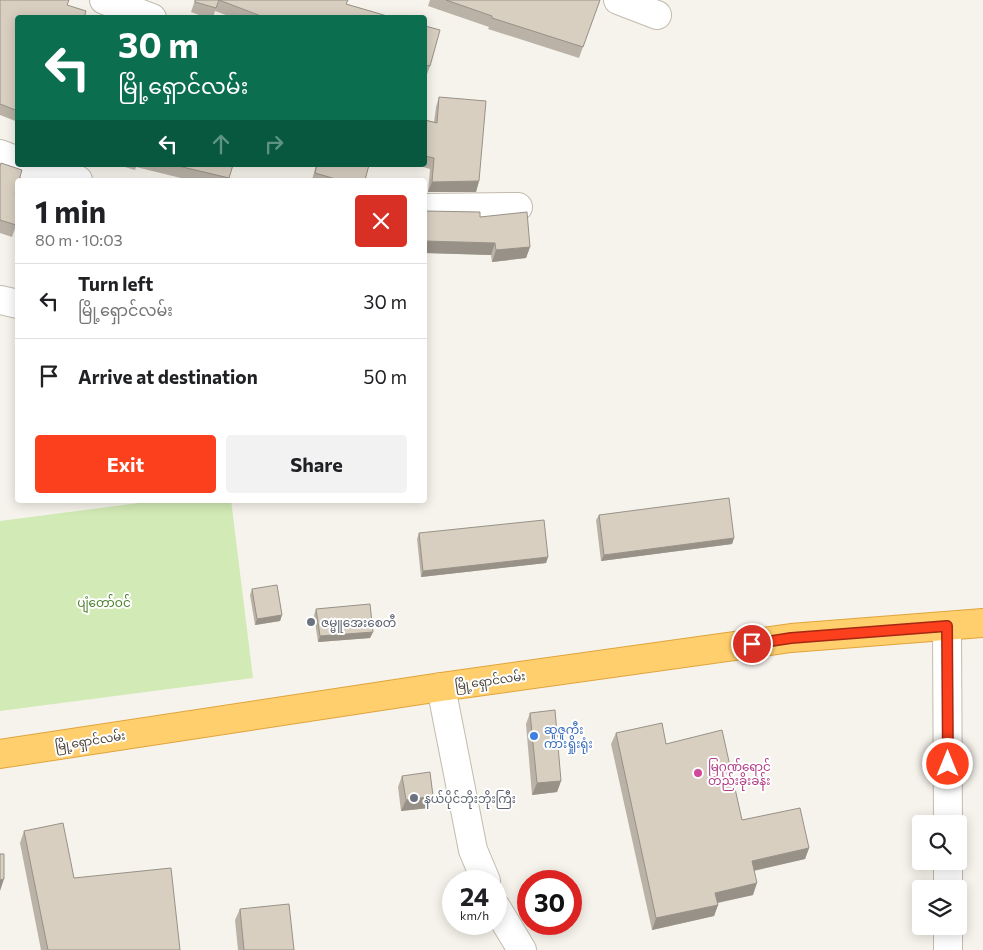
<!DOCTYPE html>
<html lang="en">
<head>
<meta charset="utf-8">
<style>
  body { margin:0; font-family:Commissioner,"Noto Sans Myanmar",sans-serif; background:#f2f2f2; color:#202124; height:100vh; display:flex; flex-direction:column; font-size:19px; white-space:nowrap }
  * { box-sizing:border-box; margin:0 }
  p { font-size:16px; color:#757577 }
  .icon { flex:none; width:28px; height:28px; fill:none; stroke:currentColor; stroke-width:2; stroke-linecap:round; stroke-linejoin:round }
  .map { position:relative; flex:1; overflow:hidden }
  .drawer { position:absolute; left:15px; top:178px; width:412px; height:325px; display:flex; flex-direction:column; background:#fff; border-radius:5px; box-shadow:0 2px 12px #0003 }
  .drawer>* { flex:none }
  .guide { position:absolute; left:15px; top:15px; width:412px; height:152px; border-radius:5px; box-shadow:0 2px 12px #0003; background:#0b6e4f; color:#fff; overflow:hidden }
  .tools { position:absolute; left:912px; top:815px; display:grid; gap:10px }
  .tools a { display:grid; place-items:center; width:55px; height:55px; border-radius:5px; background:#fff; box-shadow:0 2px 12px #0003; font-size:25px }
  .speed { position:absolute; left:442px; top:870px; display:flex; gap:10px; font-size:25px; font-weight:700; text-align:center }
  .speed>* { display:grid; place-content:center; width:65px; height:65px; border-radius:50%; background:#fff; box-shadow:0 2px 12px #0003; line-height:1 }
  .speed small { font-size:12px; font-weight:400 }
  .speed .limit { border:8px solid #d22; background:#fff; color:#111 }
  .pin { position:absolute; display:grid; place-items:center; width:42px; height:42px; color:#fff; margin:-21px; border:2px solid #fff; border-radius:50%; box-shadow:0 1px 5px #0007 }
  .me { position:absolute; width:55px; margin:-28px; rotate:0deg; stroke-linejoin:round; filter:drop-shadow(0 0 4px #0008) }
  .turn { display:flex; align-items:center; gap:18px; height:105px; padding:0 20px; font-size:22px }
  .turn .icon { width:65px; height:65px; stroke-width:2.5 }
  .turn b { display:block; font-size:35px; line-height:42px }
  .lanes { display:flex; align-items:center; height:48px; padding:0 20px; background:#0003; justify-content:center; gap:25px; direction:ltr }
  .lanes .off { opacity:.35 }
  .round { display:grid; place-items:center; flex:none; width:52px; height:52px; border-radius:5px; background:#f2f2f2 }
  .overview { display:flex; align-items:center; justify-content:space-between; height:85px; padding:0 20px }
  h1 { font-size:30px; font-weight:700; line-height:38px }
  .primary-button { display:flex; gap:10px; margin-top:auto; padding:10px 20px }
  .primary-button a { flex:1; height:58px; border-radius:5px; background:#fc3f1d; color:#fff; font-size:20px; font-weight:700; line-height:58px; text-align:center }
  .primary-button a+a { background:#f2f2f2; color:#202124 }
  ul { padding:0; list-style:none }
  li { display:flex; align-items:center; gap:15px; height:75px; padding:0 20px; border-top:1px solid #e0e0e0 }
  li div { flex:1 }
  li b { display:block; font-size:19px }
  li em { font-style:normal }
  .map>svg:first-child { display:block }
  .green { fill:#d2eab5 }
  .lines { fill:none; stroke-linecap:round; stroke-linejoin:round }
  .minor-casing { stroke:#c2bbae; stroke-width:30 }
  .highway-casing { stroke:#e0a43c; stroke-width:30 }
  .minor { stroke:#fff; stroke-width:28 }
  .highway { stroke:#ffcf6e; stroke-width:28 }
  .wall { fill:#bab2a6 }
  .shaded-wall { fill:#979187 }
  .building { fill:#d8cfc1; stroke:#979187 }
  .route-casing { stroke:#a42913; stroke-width:12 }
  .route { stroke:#fc3f1d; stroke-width:9 }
  .worship-dot { fill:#6b7280; stroke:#fff; stroke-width:2 }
  .shop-dot { fill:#3f7fe0; stroke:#fff; stroke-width:2 }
  .hotel-dot { fill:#d1479c; stroke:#fff; stroke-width:2 }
  .labels { text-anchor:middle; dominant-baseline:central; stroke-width:4; stroke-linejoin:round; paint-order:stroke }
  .park-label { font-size:12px; fill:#4a7f2a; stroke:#fff }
  .worship-label { font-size:12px; fill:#5b616d; stroke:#fff; text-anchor:start }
  .street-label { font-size:12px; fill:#4b4439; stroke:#fff }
  .shop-label { font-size:12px; fill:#366cbe; stroke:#fff; text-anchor:start }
  .hotel-label { font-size:12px; fill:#b23c85; stroke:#fff; text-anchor:start }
</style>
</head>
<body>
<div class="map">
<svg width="983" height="950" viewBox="0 0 983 950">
  <rect width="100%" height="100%" fill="#f6f3ec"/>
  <polygon class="green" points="162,500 231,500 253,678 0,711 0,521"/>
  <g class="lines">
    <defs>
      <g id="minor">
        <polyline points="104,0 152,18"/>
        <polyline points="618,0 657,15"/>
        <polyline points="0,154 18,161"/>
        <polyline points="27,165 51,175 78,180"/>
        <polyline points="425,208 518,207"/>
        <polyline points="0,300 18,304"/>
        <polyline points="947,626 948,824"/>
        <polyline points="441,687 473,850 486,881"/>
        <polyline points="948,861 948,889"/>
        <polyline points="496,907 522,950"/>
        <polyline points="948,926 948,950"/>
      </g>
      <polyline id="highway" points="0,754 441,687 791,638 983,623"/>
    </defs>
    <use href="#minor" class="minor-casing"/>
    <use href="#highway" class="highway-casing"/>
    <use href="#minor" class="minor"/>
    <use href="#highway" class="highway"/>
  </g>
  <g class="wall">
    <polygon points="0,0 18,18 18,122 0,115"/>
    <polygon points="195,0 348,0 346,4 394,18 234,18 215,11 213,18 207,18 191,12"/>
    <polygon points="430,0 600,0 579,58 488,29 489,27 428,6"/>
    <polygon points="425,26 430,66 426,77 425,77"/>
    <polygon points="439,97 479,181 476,192 428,192 430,169 416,165 425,165 425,120 434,122 436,107"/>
    <polygon points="118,165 233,165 228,180 189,180 136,167 135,170"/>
    <polygon points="316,165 369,165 365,180 312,180"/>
    <polygon points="0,166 15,194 18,220 12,237 0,233"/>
    <polygon points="425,211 480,217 530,247 526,258 492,262 491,255 425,253"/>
    <polygon points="599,515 734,538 732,544 601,561 596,520"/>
    <polygon points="419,533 548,557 546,563 421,577 417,539"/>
    <polygon points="252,589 282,615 280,621 255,625 250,595"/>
    <polygon points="316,609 373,632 370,638 318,642 314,615"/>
    <polygon points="530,713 561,781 557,792 532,795 526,724"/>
    <polygon points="616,733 666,744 742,820 809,848 805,859 754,871 753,895 718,903 718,905 714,916 652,930 611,744"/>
    <polygon points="402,776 433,796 429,808 401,811 398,787"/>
    <polygon points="24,831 74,878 180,950 41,950 20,843"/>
    <polygon points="240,909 294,950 238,950 235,920"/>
  </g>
  <g class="shaded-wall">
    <polygon points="479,181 476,192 428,192 432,182"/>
    <polygon points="425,241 495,243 491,255 425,253"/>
    <polygon points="530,247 526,258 492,262 496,250"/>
    <polygon points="734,538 732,544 601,561 604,555"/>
    <polygon points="548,557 546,563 421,577 423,571"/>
    <polygon points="282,615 280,621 255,625 257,619"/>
    <polygon points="373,632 370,638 318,642 320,636"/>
    <polygon points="561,781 557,792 532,795 537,783"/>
    <polygon points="433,796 429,808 401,811 406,800"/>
    <polygon points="809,848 805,859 747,872 752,861"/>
    <polygon points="4,879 0,891 0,880"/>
    <polygon points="757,883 753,895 711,904 715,893"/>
    <polygon points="718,905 714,916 652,930 656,918"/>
  </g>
  <g class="building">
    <polygon points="0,0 69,0 67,5 86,11 84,18 18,18 18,111 0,104"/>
    <polygon points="195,0 348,0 346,4 394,18 266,18 219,0 216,8 195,2"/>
    <polygon points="446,0 600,0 583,47 492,18 492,16"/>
    <polygon points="425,26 440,30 430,66 425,65"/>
    <polygon points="439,97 486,101 479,181 432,182 434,158 425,156 425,120 437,123"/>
    <polygon points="1,163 22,170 19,180 18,180 18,185 15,194 18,194 18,220 16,225 0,220 0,166"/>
    <polygon points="174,165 233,165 229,178"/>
    <polygon points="317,165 369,165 365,180 339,180 315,173"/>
    <polygon points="425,211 480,212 480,217 527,212 530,247 496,250 495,243 425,241"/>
    <polygon points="729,498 734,538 604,555 599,515"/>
    <polygon points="544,520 548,557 423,571 419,533"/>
    <polygon points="277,585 282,615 257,619 252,589"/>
    <polygon points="370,604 373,632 320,636 316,609"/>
    <polygon points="555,710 561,781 537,783 530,713"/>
    <polygon points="662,723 666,744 722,730 742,820 800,808 809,848 752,861 757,883 715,893 718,905 656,918 616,733"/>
    <polygon points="430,772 433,796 406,800 402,776"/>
    <polygon points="63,823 74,878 171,868 180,950 48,950 24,831"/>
    <polygon points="0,854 4,854 4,879 0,880"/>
    <polygon points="289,904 294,950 244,950 240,909"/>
  </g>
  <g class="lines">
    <defs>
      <polyline id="route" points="752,644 791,638 947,626 948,764"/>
    </defs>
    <use href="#route" class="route-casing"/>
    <use href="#route" class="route"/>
  </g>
  <g class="worship-dot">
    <circle cx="311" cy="622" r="5"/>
    <circle cx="414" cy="798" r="5"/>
  </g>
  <circle class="shop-dot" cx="534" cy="736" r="5"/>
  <circle class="hotel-dot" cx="698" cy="773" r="5"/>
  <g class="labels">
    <g class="park-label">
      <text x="104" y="602">ပျံတော်ဝင်</text>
    </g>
    <g class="worship-label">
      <text x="321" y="622">ဇမ္မူအေးစေတီ</text>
      <text x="424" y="798">နယ်ပိုင်ဘိုးဘိုးကြီး</text>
    </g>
    <g class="street-label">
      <text transform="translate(490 680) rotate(-8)">မြို့ရှောင်လမ်း</text>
      <text transform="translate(90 740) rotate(-9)">မြို့ရှောင်လမ်း</text>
    </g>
    <g class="shop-label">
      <text x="544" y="729">ဆူဇူကီး<tspan x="544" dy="14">ကားရှိုးရုံး</tspan></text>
    </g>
    <g class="hotel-label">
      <text x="708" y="766">မြဂုဏ်ရောင်<tspan x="708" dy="14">တည်းခိုးခန်း</tspan></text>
    </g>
  </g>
</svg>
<div class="tools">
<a><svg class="icon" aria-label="search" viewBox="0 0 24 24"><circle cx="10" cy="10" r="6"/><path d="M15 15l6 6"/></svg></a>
<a><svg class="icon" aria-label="layers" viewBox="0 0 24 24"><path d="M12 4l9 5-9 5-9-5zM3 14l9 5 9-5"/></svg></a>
</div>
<div class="speed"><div>24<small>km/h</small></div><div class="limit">30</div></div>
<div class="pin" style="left:752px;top:644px;background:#d93025"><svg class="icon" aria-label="arrive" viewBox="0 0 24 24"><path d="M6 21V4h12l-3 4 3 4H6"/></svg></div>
<svg class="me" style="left:948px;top:764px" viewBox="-20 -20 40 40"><circle r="17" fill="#fc3f1d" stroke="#fff" stroke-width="3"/><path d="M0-11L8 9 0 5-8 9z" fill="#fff"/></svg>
<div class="guide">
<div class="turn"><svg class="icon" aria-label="left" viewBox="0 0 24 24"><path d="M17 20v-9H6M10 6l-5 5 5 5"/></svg><div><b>30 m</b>မြို့ရှောင်လမ်း</div></div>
<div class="lanes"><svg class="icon" aria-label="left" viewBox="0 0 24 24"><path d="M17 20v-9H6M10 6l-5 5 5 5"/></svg><svg class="icon off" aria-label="ahead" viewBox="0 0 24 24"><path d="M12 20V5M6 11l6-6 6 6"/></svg><svg class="icon off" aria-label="right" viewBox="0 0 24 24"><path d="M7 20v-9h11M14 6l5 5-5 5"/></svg></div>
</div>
<section class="drawer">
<div class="overview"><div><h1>1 min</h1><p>80 m · 10:03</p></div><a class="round" style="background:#d93025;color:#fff"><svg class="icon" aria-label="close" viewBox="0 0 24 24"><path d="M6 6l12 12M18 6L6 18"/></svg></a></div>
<ul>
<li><svg class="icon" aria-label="left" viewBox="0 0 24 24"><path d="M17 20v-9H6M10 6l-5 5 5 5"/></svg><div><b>Turn left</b><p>မြို့ရှောင်လမ်း</p></div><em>30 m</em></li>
<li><svg class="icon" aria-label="arrive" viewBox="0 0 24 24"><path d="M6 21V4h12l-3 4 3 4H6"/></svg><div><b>Arrive at destination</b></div><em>50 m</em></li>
</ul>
<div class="primary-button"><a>Exit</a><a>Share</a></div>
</section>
</div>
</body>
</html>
